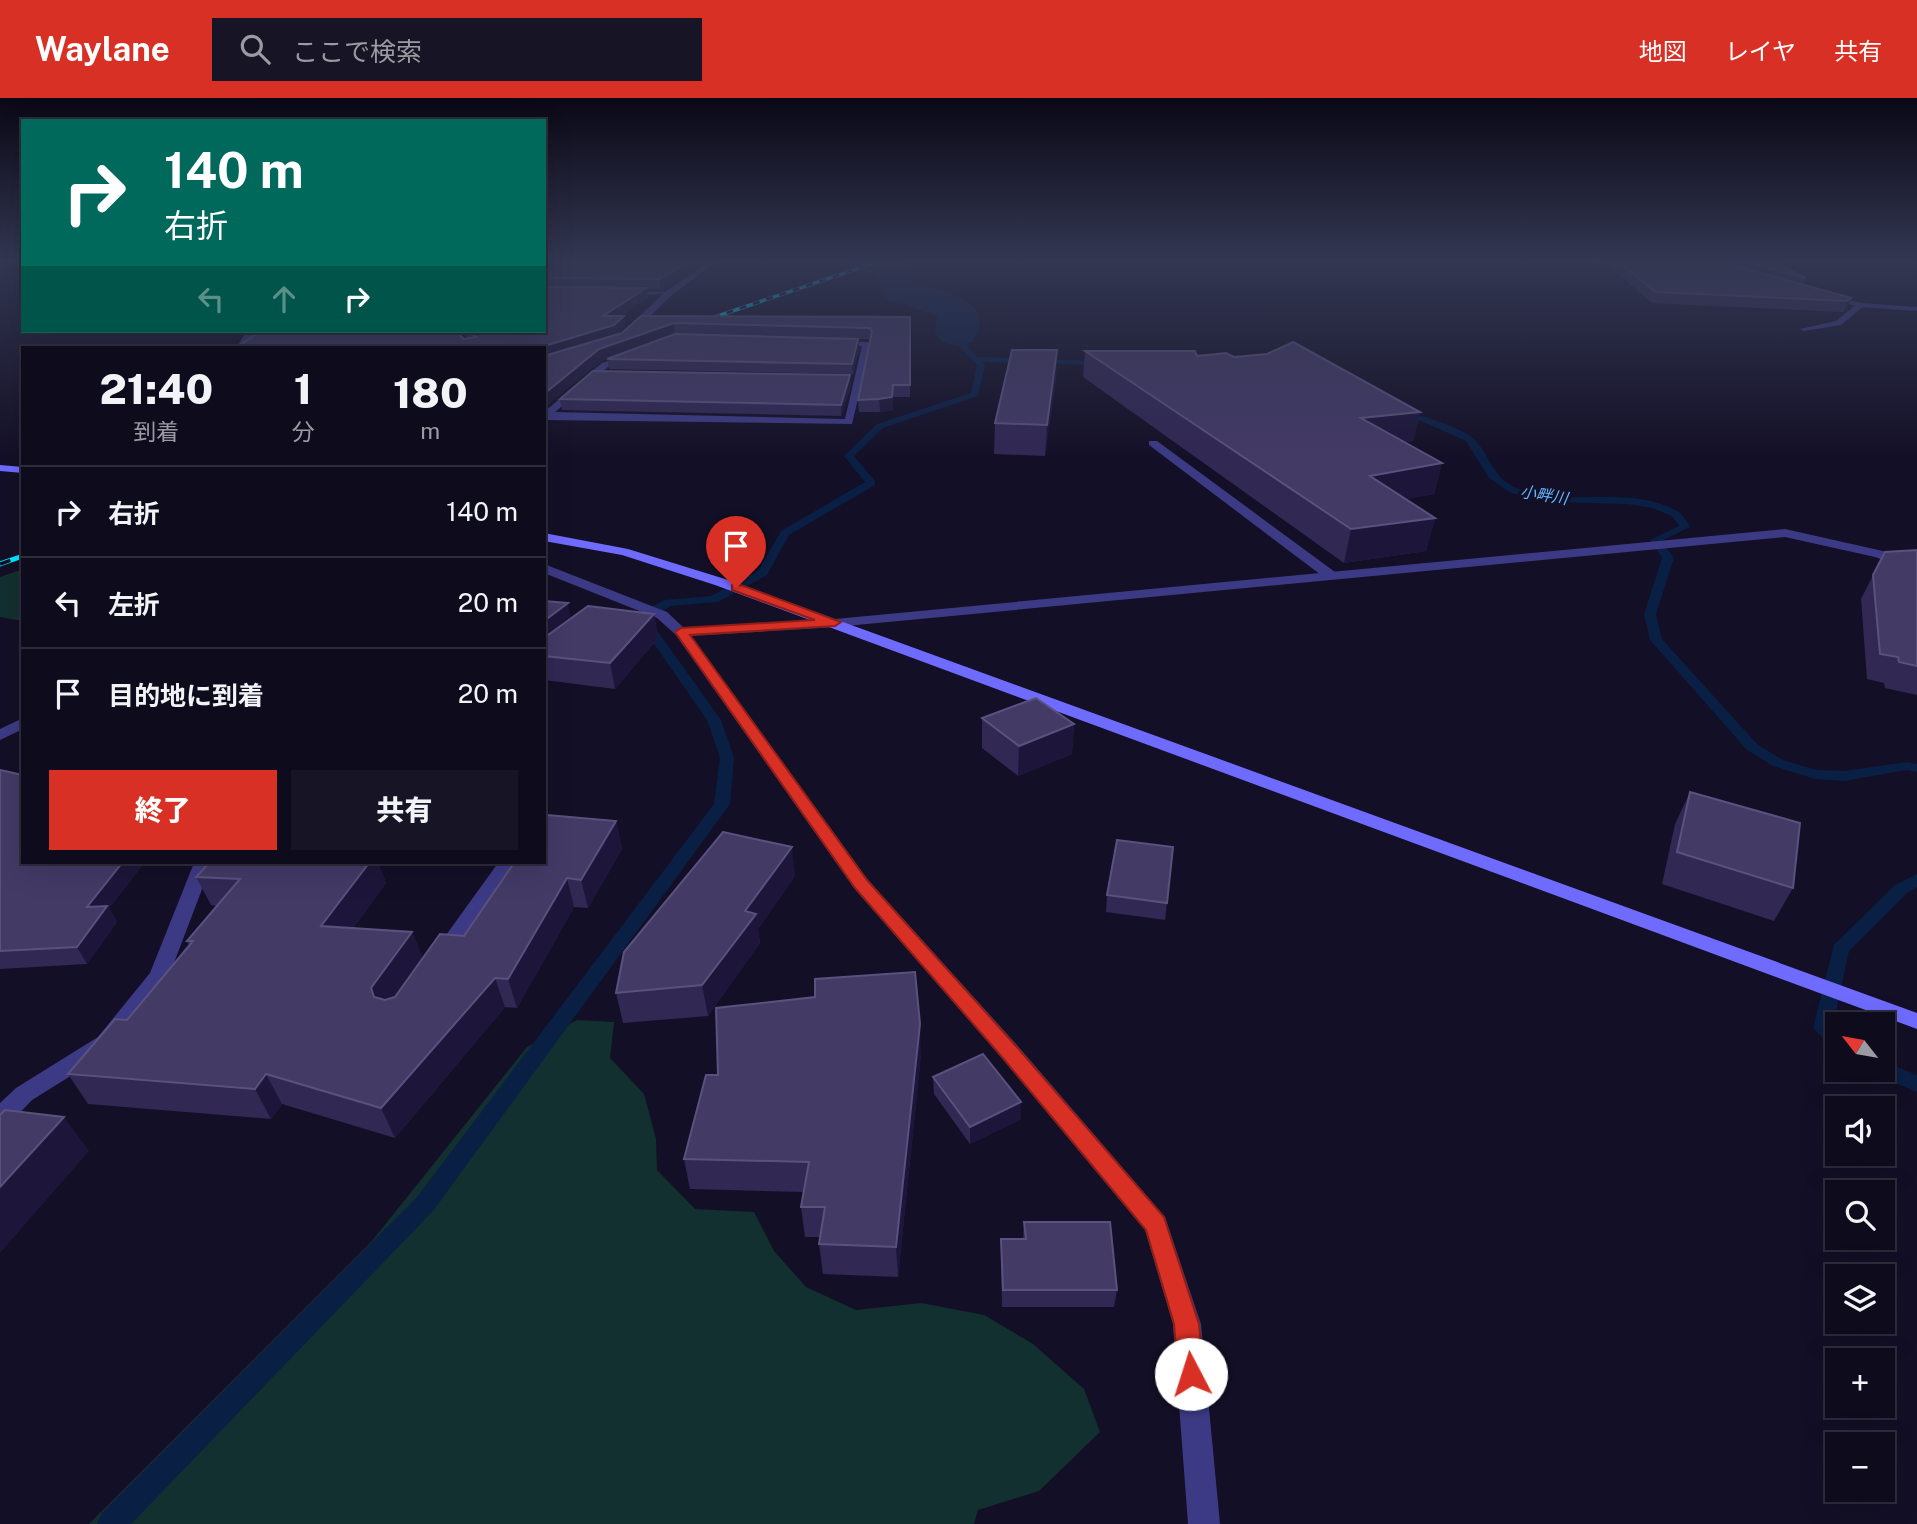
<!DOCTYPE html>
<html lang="ja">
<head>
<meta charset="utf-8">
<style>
  body { margin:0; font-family:"Public Sans","Noto Sans JP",sans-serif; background:#171425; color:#f1f3f6; height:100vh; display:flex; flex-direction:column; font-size:26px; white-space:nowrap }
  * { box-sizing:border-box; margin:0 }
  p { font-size:23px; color:#9b9ba3 }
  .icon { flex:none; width:38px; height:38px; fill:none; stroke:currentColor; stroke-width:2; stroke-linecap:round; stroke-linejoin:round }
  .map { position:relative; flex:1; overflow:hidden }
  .side { position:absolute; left:21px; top:248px; width:525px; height:518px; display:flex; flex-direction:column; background:#0e0b1c; border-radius:0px; box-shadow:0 7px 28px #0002,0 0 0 2px #2e2b3b }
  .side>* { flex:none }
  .top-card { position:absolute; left:21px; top:21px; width:525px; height:214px; border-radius:0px; box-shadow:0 7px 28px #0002,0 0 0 2px #2e2b3b; background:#00695c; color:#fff; overflow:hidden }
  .needle { width:46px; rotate:301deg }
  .tools { position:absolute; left:1825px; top:914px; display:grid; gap:14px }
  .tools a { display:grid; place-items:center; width:70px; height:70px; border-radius:0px; background:#0e0b1c; box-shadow:0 7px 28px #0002,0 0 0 2px #2e2b3b; font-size:35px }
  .pin { position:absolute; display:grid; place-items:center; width:60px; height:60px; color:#fff; margin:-72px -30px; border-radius:50% 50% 50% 0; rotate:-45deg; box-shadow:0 0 7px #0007 }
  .pin .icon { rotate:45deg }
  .me { position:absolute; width:77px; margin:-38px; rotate:355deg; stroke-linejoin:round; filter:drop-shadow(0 0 5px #0008) }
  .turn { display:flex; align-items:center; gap:24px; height:147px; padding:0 28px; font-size:32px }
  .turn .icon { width:91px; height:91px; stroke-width:2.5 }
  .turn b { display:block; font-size:49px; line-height:60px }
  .lanes { display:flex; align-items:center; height:66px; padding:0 28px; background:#0003; justify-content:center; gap:35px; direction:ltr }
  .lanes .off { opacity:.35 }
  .eta { display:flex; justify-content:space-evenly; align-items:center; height:119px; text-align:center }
  .eta b { font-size:42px; font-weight:800; line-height:49px }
  .primary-button { display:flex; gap:14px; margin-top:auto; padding:14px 28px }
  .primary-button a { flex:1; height:80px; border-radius:0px; background:#d93025; color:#fff; font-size:28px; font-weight:800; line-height:80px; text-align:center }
  .primary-button a+a { background:#171425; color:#f1f3f6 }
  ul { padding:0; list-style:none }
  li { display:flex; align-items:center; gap:21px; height:91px; padding:0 28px; border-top:2px solid #2e2b3b }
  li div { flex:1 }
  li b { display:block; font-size:26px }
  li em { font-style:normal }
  header { display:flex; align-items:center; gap:42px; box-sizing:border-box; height:98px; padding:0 35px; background:#d93025; color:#fff }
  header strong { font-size:33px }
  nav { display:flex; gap:38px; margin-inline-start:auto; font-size:24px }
  .search { width:490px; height:63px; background:#171425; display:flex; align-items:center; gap:18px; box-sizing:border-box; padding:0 24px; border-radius:0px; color:#9b9ba3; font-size:26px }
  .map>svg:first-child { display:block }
  .green { fill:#12302f }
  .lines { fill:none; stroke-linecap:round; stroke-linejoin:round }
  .stream { fill:#0a1f44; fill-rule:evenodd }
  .river { fill:#0a1f44; fill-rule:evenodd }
  .lane { fill:#3d3a85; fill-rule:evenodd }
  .street { fill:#3d3a85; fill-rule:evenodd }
  .secondary { fill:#6f6bff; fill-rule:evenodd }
  .rail-far1-casing { stroke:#00e5ff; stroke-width:3.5 }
  .rail-casing { stroke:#00e5ff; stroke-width:5 }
  .rail-far1 { stroke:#130f26; stroke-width:2.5; stroke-dasharray:7; stroke-linecap:butt }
  .rail { stroke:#130f26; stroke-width:3.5; stroke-dasharray:11; stroke-linecap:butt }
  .wall { fill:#312854 }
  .shaded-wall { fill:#1d163a }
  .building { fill:#433a66; stroke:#5a527e; stroke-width:2 }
  .route { fill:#d93025; stroke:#8d1f18; stroke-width:2 }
  .labels { text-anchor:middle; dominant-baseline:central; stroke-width:7; stroke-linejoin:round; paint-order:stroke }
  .far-water-label { font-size:16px; font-style:italic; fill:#62b6ff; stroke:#130f26 }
</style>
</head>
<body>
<header>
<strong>Waylane</strong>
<div class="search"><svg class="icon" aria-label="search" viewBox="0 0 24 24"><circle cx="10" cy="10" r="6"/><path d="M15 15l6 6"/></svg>ここで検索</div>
<nav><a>地図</a><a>レイヤ</a><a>共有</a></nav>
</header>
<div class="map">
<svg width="1917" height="1426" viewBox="0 0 1917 1426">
  <rect width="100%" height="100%" fill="#130f26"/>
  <g class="green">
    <polygon points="23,471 23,523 0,519 0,479"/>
    <polygon points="577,922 614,924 610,960 644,996 656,1041 657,1072 695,1111 754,1114 774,1153 806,1189 856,1212 921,1205 984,1217 1033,1246 1084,1291 1100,1334 1039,1393 978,1412 974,1426 89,1426 372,1143 527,949"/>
  </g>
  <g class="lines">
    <g class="stream">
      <polygon points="954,233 960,233 964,245 977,259 1104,263 1108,265 1104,267 982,264 985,267 978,298 883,330 854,358 875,383 875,387 789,437 767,477 718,504 671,508 649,521 721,622 734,660 730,706 433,1113 131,1426 97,1426 101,1416 417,1099 714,706 720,660 707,622 636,520 638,517 664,502 711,498 758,473 781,433 865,384 844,358 877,326 971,295 977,267 957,246"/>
      <path d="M1400,311C1416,316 1464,330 1474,341C1492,359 1491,380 1519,391C1569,410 1630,386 1677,413C1683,416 1687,423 1690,429L1661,443L1674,460L1656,516L1662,541L1757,646L1783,662L1816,672L1844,673L1907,664L1917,666V674L1907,672L1844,683L1815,681L1773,668L1747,652L1650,542L1644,516L1662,460L1650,442L1679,428L1672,418L1652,410L1627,406L1551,404L1511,395L1489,380L1466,343L1421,323L1397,316L1396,314Z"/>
      <polygon points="1917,776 1917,789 1907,795 1849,853 1833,928 1838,931 1838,950 1831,948 1813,930 1834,847 1895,787"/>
      <polygon points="1883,963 1917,977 1917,994 1876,977 1873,971 1883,971"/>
    </g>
    <path class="river" d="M846,163H903L916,185C944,194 1001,203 972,244L957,248L942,244L935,235L937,218L887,201L875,177L851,171Z"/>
    <g class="lane">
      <polygon points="671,163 709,165 712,167 669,166"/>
      <polygon points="622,193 668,194 672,196 625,197"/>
      <polygon points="1858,205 1865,207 1841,227 1804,233 1800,231 1836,223"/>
      <polygon points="1149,343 1157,343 1335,474 1335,480 1325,480 1149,347"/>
    </g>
    <g class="street">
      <polygon points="710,163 717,163 671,198 631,236 625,236 625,232 665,194"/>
      <polygon points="1582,163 1633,166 1630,168"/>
      <polygon points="1829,197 1861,205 1917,209 1917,213 1861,209 1826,201"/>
      <polygon points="252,233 261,233 251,240 244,250 236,250 245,236"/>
      <polygon points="449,233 457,233 476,250 467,250"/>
      <polygon points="836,244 867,244 871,246 852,326 544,322 544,314 602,265 629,256 632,261 608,269 555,314 845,321 862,248 833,248"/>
      <polygon points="1785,431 1883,453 1917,466 1917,474 1875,459 1785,439 835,529 691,538 868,782 1017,947 1165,1119 1201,1226 1220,1426 1188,1426 1173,1226 1145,1132 1001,959 854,790 676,537 657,520 544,475 544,466 667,514 684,530 835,521"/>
      <polygon points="23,620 23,631 0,642 0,631"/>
      <polygon points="194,765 212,765 169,878 114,951 32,1002 8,1027 0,1030 0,1005 16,990 98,939 150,875"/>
      <polygon points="498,765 516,765 450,861 436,861 433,856 436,851"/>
    </g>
    <g class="secondary">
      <polygon points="0,367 23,369 23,375 0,373"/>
      <polygon points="544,435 628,451 725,481 1917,915 1917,931 715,487 622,457 544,443"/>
    </g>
    <defs>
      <polyline id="rail-far1" points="700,224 880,163"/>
      <polyline id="rail" points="0,466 23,458"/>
    </defs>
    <use href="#rail-far1" class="rail-far1-casing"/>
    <use href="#rail" class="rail-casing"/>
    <use href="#rail-far1" class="rail-far1"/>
    <use href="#rail" class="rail"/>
  </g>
  <g class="wall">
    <polygon points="544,163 705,163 703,164 692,164 693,171 661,191 646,191 648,200 621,218 624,218 625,228 616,237 622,235 641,218 910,219 910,299 893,299 893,312 880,314 859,314 858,302 870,241 858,241 859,251 853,276 609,271 607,261 649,245 601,263 544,310 544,250 261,233 448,233 448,234 464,241 468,240 460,233 544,233"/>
    <polygon points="1609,163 1771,163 1806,180 1803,187 1851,200 1846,211 1843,214 1652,205 1608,167"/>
    <polygon points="1057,252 1056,279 1045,358 994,356 995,325"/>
    <polygon points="1085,253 1197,258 1420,314 1413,343 1404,344 1442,365 1434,396 1406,401 1435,420 1426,453 1344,465 1083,279"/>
    <polygon points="850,277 851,288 841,318 562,312 560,301"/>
    <polygon points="1917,452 1917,597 1885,590 1884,585 1867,581 1861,501 1885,454"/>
    <polygon points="544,503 571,520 654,516 658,540 615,591 544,582"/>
    <polygon points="982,620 1074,626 1072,656 1018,678 982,650"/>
    <polygon points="0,672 23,765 144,765 109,810 117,824 87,866 0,871"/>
    <polygon points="1690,694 1793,790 1774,823 1662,786 1675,726"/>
    <polygon points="616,723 622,751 588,810 574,809 517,910 505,909 395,1040 282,1006 271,1021 88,1006 68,976 127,922 189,848 187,843 217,808 211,807 196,779 209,765 378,765 386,785 353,830 412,834 423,861 464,838"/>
    <polygon points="1173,749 1165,822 1106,814 1107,797"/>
    <polygon points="795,778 758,831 760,845 708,918 623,925 616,895"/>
    <polygon points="921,956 898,1179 823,1176 819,1146 820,1139 805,1139 801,1109 803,1094 690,1091 684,1061"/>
    <polygon points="933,979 1021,1004 1021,1021 970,1046 934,996"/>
    <polygon points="1024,1124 1117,1192 1114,1209 1002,1209 1001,1159 1001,1141 1023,1141"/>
  </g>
  <g class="shaded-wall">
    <polygon points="690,163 692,163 693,171 661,191 660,181"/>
    <polygon points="646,190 648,200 605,228 603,218"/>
    <polygon points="1851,200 1846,211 1843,214 1847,203"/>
    <polygon points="624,218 625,228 616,238 544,260 544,250 541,250 541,249"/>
    <polygon points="674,225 675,236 601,263 544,310 544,296 599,251"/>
    <polygon points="858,241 859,251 853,276 852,266"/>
    <polygon points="1057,252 1056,279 1045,358 1047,327"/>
    <polygon points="850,277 851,288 841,318 841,307"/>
    <polygon points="893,287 893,312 880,314 879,301"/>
    <polygon points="1420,314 1413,343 1355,350 1361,320"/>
    <polygon points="1442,365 1434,396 1363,410 1370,378"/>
    <polygon points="1435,420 1426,453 1344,465 1351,431"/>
    <polygon points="568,505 573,530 544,552 544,523"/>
    <polygon points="654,516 658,540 615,591 610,565"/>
    <polygon points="1074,626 1072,656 1018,678 1019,648"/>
    <polygon points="616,723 622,751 588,810 581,782"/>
    <polygon points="792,749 795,778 758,831 760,845 708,918 702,887 745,813"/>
    <polygon points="122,765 144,765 109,810 117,824 87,866 77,849 87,809"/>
    <polygon points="369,765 378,765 386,785 333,857 321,828"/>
    <polygon points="567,780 574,809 517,910 508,881"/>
    <polygon points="412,834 424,863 384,920 371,890"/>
    <polygon points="495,880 505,909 395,1040 381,1010"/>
    <polygon points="920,926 921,956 898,1179 896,1149"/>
    <polygon points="266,976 282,1006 271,1021 255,991"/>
    <polygon points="1021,1004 1021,1021 970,1046 970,1029"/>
    <polygon points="64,1019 89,1053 0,1155 0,1089"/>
  </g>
  <g class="building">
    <polygon points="544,163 690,163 660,181 544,180"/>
    <polygon points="1618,163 1717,163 1851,200 1847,203 1655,194"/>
    <polygon points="1741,163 1771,163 1806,180"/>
    <polygon points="544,189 646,190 603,218 624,218 614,227 541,249 541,250 236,250 261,233 317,233 318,234 456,234 464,241 476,239 469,233 544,233"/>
    <polygon points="641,218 910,219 910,287 893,287 892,299 879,301 858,302 872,233 870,230 674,225 599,251 544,296 544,258 622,235"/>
    <polygon points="675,236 858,241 852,266 607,261"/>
    <polygon points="1293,244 1420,314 1361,320 1442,365 1370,378 1435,420 1351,431 1085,253 1195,253 1197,258 1226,255 1234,259 1267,256"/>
    <polygon points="1012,252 1057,252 1047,327 995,325"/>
    <polygon points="593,273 850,277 841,307 560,301"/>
    <polygon points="1917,452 1917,568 1899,564 1898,559 1880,556 1873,477 1885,454"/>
    <polygon points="544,503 568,505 544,523"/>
    <polygon points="588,508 654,516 610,565 544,558 544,540"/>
    <polygon points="1036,600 1074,626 1019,648 982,620"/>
    <polygon points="0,672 23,677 23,765 122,765 87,809 107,808 77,849 0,853"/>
    <polygon points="1690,694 1800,725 1793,790 1677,754"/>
    <polygon points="547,717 616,723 581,782 567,780 508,881 495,880 381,1010 266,976 255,991 68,976 115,921 127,922 193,843 187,843 240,781 196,779 209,765 369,765 321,828 412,834 371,890 374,899 385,902 395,899 440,836 464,838 514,765 544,765 544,720"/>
    <polygon points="723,734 792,749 745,813 756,816 702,887 616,895 624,854"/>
    <polygon points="1117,742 1173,749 1167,805 1107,797"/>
    <polygon points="915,874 920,926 896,1149 819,1146 825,1109 801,1109 809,1064 684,1061 706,977 718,977 716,910 815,899 815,881"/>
    <polygon points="983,956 1021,1004 970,1029 933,979"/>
    <polygon points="5,1012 64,1019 0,1089 0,1017"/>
    <polygon points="1024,1124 1110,1124 1117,1192 1003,1192 1001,1141 1026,1141"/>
  </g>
  <linearGradient id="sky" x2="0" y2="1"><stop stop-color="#0a0815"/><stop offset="0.45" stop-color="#333752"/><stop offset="1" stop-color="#333752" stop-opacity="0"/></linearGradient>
  <rect width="1917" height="362" fill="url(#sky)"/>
  <polygon class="route" points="732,487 741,487 841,524 835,528 690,537 867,782 1016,948 1164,1119 1199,1226 1204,1276 1200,1285 1191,1289 1182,1285 1178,1276 1174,1226 1146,1132 1002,959 855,790 675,534 681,530 815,522 732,492"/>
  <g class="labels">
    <g class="far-water-label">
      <text transform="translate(1544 397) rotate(9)">小畔川</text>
    </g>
  </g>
</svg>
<div class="tools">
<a><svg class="needle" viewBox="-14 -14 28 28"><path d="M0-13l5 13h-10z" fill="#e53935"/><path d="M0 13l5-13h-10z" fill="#9b9ba3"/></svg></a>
<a><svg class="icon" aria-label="sound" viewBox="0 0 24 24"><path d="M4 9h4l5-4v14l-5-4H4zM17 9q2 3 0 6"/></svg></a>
<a><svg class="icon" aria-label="search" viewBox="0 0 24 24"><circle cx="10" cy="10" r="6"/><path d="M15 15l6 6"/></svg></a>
<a><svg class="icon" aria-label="layers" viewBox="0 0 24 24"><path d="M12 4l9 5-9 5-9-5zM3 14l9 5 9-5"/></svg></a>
<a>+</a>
<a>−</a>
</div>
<div class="pin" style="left:736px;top:490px;background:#d93025"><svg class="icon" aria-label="arrive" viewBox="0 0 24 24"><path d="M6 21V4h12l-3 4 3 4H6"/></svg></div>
<svg class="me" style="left:1191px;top:1276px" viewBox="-20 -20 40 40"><circle r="19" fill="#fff"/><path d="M0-13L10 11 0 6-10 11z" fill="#d93025"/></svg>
<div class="top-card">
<div class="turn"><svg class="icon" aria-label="right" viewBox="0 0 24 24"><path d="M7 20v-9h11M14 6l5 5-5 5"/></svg><div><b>140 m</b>右折</div></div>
<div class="lanes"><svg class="icon off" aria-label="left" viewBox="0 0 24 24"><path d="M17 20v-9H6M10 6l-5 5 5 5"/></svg><svg class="icon off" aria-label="ahead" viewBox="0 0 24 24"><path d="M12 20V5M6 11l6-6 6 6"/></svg><svg class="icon" aria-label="right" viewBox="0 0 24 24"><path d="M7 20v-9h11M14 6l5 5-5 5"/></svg></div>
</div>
<section class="side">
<div class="eta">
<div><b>21:40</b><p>到着</p></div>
<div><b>1</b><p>分</p></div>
<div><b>180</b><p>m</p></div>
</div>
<ul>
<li><svg class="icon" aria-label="right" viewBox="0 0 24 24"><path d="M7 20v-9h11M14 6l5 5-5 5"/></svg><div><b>右折</b></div><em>140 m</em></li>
<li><svg class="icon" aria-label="left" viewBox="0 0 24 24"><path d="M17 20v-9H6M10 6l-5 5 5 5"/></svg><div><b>左折</b></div><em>20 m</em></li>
<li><svg class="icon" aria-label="arrive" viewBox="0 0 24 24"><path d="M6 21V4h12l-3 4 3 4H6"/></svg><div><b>目的地に到着</b></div><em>20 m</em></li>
</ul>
<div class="primary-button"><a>終了</a><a>共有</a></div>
</section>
</div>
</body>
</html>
